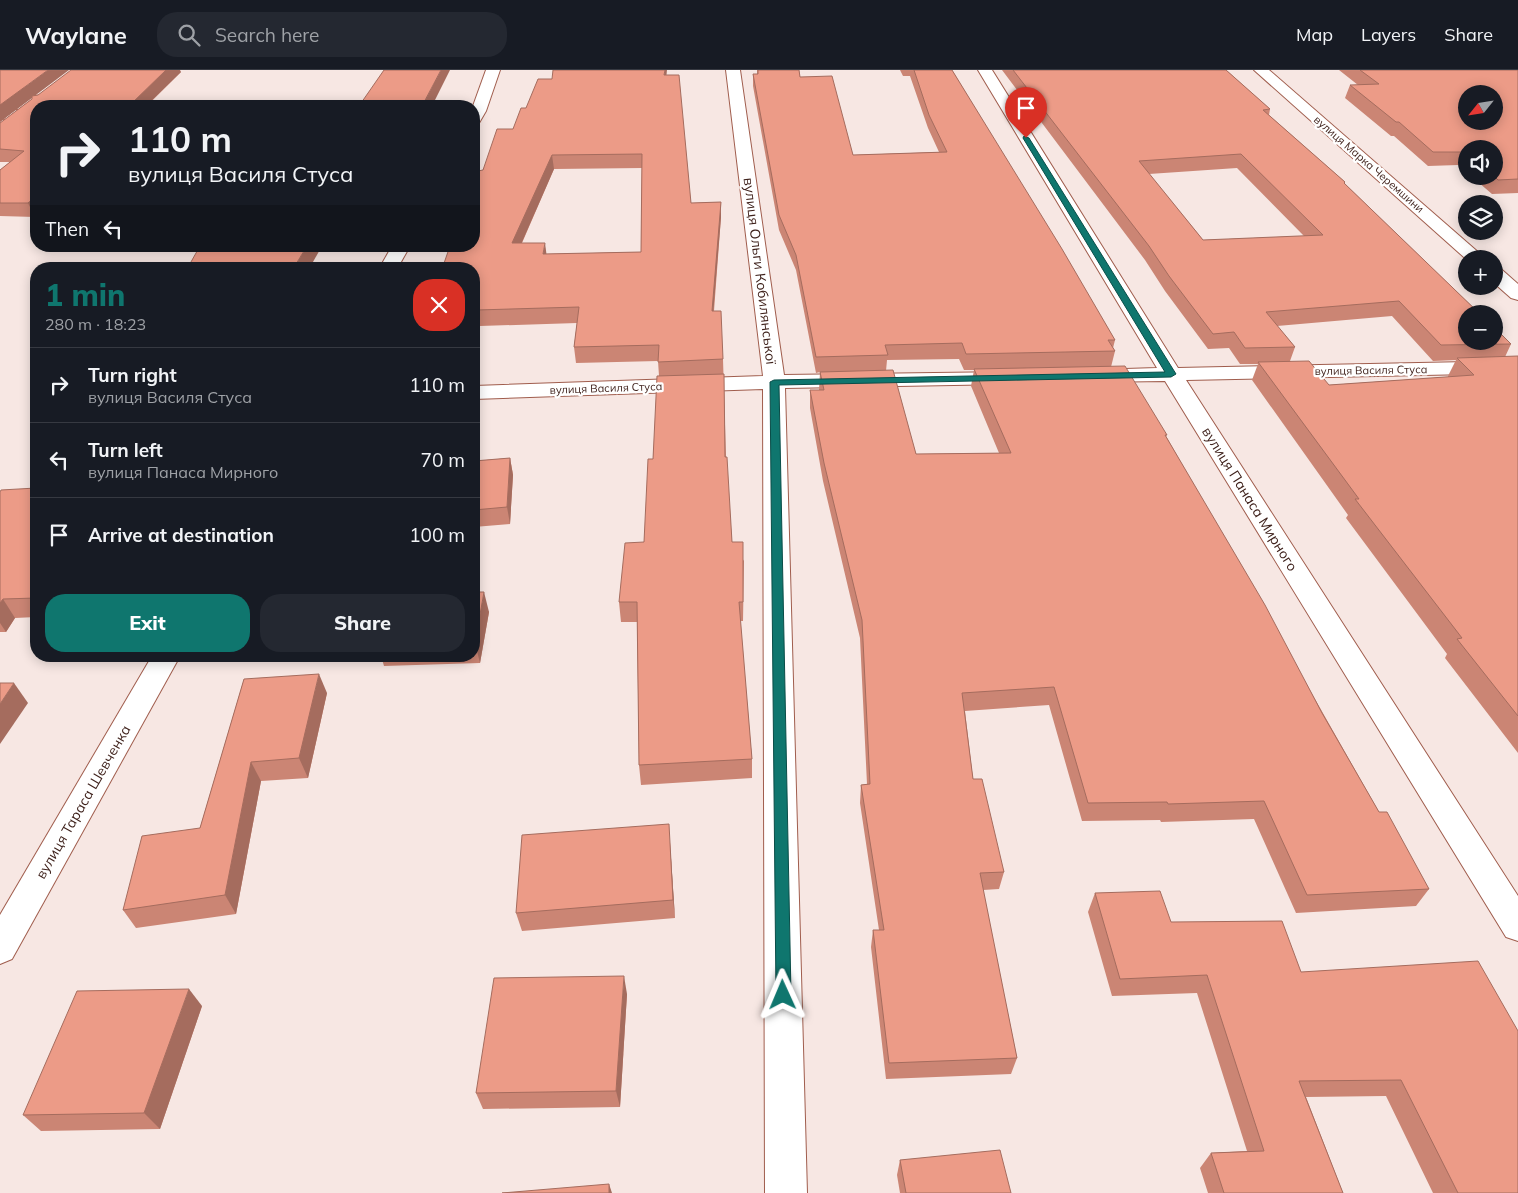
<!DOCTYPE html>
<html lang="en">
<head>
<meta charset="utf-8">
<style>
  body { margin:0; font-family:Mulish,sans-serif; background:#242831; color:#f1f3f6; height:100vh; display:flex; flex-direction:column; font-size:19px; white-space:nowrap }
  * { box-sizing:border-box; margin:0 }
  p { font-size:16px; color:#9ea1a6 }
  .icon { flex:none; width:28px; height:28px; fill:none; stroke:currentColor; stroke-width:2; stroke-linecap:round; stroke-linejoin:round }
  .map { position:relative; flex:1; overflow:hidden }
  .side { position:absolute; left:30px; top:192px; width:450px; height:400px; display:flex; flex-direction:column; background:#171b24; border-radius:20px; box-shadow:0 2px 12px #0003 }
  .side>* { flex:none }
  .banner { position:absolute; left:30px; top:30px; width:450px; height:152px; border-radius:20px; box-shadow:0 2px 12px #0003; background:#171b24; color:#f1f3f6; overflow:hidden }
  .needle { width:32px; rotate:240deg }
  .tools { position:absolute; left:1458px; top:15px; display:grid; gap:10px }
  .tools a { display:grid; place-items:center; width:45px; height:45px; border-radius:50%; background:#171b24; box-shadow:0 2px 12px #0003; font-size:25px }
  .pin { position:absolute; display:grid; place-items:center; width:42px; height:42px; color:#fff; margin:-51px -21px; border-radius:50% 50% 50% 0; rotate:-45deg; box-shadow:0 0 5px #0007 }
  .pin .icon { rotate:45deg }
  .me { position:absolute; width:55px; margin:-28px; rotate:359deg; stroke-linejoin:round; filter:drop-shadow(0 0 4px #0008) }
  .turn { display:flex; align-items:center; gap:18px; height:105px; padding:0 15px; font-size:22px }
  .turn .icon { width:65px; height:65px; stroke-width:2.5 }
  .turn b { display:block; font-size:35px; line-height:42px }
  .then { display:flex; align-items:center; height:48px; padding:0 15px; background:#0003; gap:10px; font-size:19px }
  .round { display:grid; place-items:center; flex:none; width:52px; height:52px; border-radius:20px; background:#242831 }
  .headline { display:flex; align-items:center; justify-content:space-between; height:85px; padding:0 15px }
  h1 { font-size:30px; font-weight:800; line-height:38px; color:#0f766e }
  .primary-button { display:flex; gap:10px; margin-top:auto; padding:10px 15px }
  .primary-button a { flex:1; height:58px; border-radius:20px; background:#0f766e; color:#fff; font-size:20px; font-weight:800; line-height:58px; text-align:center }
  .primary-button a+a { background:#242831; color:#f1f3f6 }
  ul { padding:0; list-style:none }
  li { display:flex; align-items:center; gap:15px; height:75px; padding:0 15px; border-top:1px solid #363941 }
  li div { flex:1 }
  li b { display:block; font-size:19px }
  li em { font-style:normal }
  header { display:flex; align-items:center; gap:30px; box-sizing:border-box; height:70px; padding:0 25px; background:#171b24; border-bottom:1px solid #363941 }
  header strong { font-size:24px }
  nav { display:flex; gap:28px; margin-inline-start:auto; font-size:18px }
  .search { width:350px; height:45px; background:#242831; display:flex; align-items:center; gap:12px; box-sizing:border-box; padding:0 18px; border-radius:20px; color:#9ea1a6; font-size:19px }
  .map>svg:first-child { display:block }
  .lines { fill:none; stroke-linecap:round; stroke-linejoin:round }
  .minor-casing { stroke:#a05d4d; stroke-width:2 }
  .major-casing { stroke:#a05d4d; stroke-width:2 }
  .minor { fill:#fff; fill-rule:evenodd }
  .major { fill:#fff; fill-rule:evenodd }
  .wall { fill:#cb8574; fill-rule:evenodd }
  .shaded-wall { fill:#a56c5e }
  .building { fill:#ec9b87; stroke:#a56c5e; fill-rule:evenodd }
  .route { fill:#0f766e; stroke:#0a4d48 }
  .labels { text-anchor:middle; dominant-baseline:central; stroke-width:4.5; stroke-linejoin:round; paint-order:stroke }
  .far-street-label { font-size:11px; fill:#3f221c; stroke:#fff }
  .street-label { font-size:14px; fill:#3f221c; stroke:#fff }
</style>
</head>
<body>
<header>
<strong>Waylane</strong>
<div class="search"><svg class="icon" aria-label="search" viewBox="0 0 24 24"><circle cx="10" cy="10" r="6"/><path d="M15 15l6 6"/></svg>Search here</div>
<nav><a>Map</a><a>Layers</a><a>Share</a></nav>
</header>
<div class="map">
<svg width="1518" height="1123" viewBox="0 0 1518 1123">
  <rect width="100%" height="100%" fill="#f7e7e3"/>
  <g class="lines">
    <defs>
      <g id="minor">
        <polygon points="726,0 740,0 784,305 1010,302 1018,303 1021,308 1018,313 1010,314 785,318 807,1123 765,1123 763,319 474,329 474,316 763,306"/>
        <polygon points="978,0 992,0 1178,298 1518,291 1518,303 1186,310 1518,826 1518,871 1506,867 1165,311 1093,312 1085,311 1082,306 1085,301 1093,300 1157,298"/>
        <polygon points="1254,0 1269,0 1486,189 1466,189"/>
        <polygon points="36,39 36,47 0,49 0,41"/>
        <polygon points="1494,197 1501,199 1518,214 1518,230 1511,228 1494,213"/>
      </g>
      <g id="major">
        <polygon points="486,0 500,0 486,41 479,53 474,55 473,36"/>
        <polygon points="392,176 410,176 397,199 379,199"/>
        <polygon points="152,586 180,586 12,889 0,894 0,845"/>
      </g>
    </defs>
    <use href="#minor" class="minor-casing"/>
    <use href="#major" class="major-casing"/>
    <use href="#minor" class="minor"/>
    <use href="#major" class="major"/>
  </g>
  <g class="wall">
    <polygon points="0,0 35,25 181,2 35,147 0,146 0,100 10,92 0,92 0,53 32,29 32,27 0,52"/>
    <path d="M757,0H799L800,7L853,85L939,82L928,58L910,6H903L900,0H952L1115,270L1113,278L1115,281L1111,297L1167,365L1166,366L1379,742L1429,819L1416,836L1296,843L1254,749L1161,752L1160,750L1082,751L1049,635L965,641L973,709L1004,802L999,819L983,820L1017,988L1011,1004L886,1009L871,877L873,860H879L860,733L861,715L867,714L860,568L823,411L810,338V320H819L820,302L816,303L796,200L779,160L753,16V4H757ZM959,289L964,300H974L971,316L999,383L916,384L886,301L887,290Z"/>
    <path d="M1002,0H1226L1270,39L1269,45L1345,112V114L1511,274L1505,287L1518,286V683L1445,588L1447,584L1346,448L1348,445L1252,310L1258,294H1240L1229,278L1208,279L1165,221L1145,190ZM1237,98L1304,166L1203,170L1149,104ZM1392,246L1433,291L1456,290L1448,306V307L1329,315L1290,291L1295,277L1277,256Z"/>
    <polygon points="1339,0 1518,0 1518,123 1492,124 1471,106 1494,106 1466,79 1466,102 1458,95 1428,96 1394,66 1391,66 1345,28 1350,15 1358,15"/>
    <path d="M666,5L691,133L721,132V147L714,241L723,289L726,387L732,472L744,491L743,551H740L752,689V708L641,715L639,695L637,552H621L619,532L644,472L653,389L659,306L658,291L576,293L574,277L577,253L480,256L477,304H474V176L483,100L513,59L526,38L552,9ZM642,98L641,182L546,184L522,173L554,99Z"/>
    <polygon points="510,388 513,405 510,454 474,457 474,391"/>
    <polygon points="36,418 36,547 15,548 6,562 0,562 0,422"/>
    <polygon points="474,522 489,542 480,593 384,596 381,586 474,586"/>
    <polygon points="244,609 327,623 308,708 261,711 236,844 136,858 123,840 200,758"/>
    <polygon points="670,773 675,848 522,861 516,843"/>
    <polygon points="1095,823 1301,902 1518,1123 1433,1123 1386,1026 1306,1027 1343,1123 1208,1123 1200,1098 1211,1083 1247,1081 1197,923 1112,926 1088,842"/>
    <polygon points="627,924 620,1037 483,1039 476,1023"/>
    <polygon points="202,936 160,1059 41,1061 23,1045"/>
    <polygon points="900,1090 1011,1123 900,1123 897,1105"/>
  </g>
  <g class="shaded-wall">
    <polygon points="48,0 69,0 0,52 0,35"/>
    <polygon points="166,0 180,0 181,2 146,36 129,36"/>
    <polygon points="441,0 450,0 432,36 422,36"/>
    <polygon points="665,0 667,0 665,18 664,5"/>
    <polygon points="552,85 554,99 515,188 512,173"/>
    <polygon points="36,126 36,146 35,147 28,133"/>
    <polygon points="721,132 721,147 712,257 712,241"/>
    <polygon points="545,173 547,188 543,184"/>
    <polygon points="307,176 322,176 309,199 293,199"/>
    <polygon points="477,240 480,256 477,304 474,288"/>
    <polygon points="510,388 513,405 510,454 507,437"/>
    <polygon points="484,522 489,542 480,593 475,573"/>
    <polygon points="3,529 15,548 6,562 0,553 0,533"/>
    <polygon points="319,604 327,623 308,708 299,688"/>
    <polygon points="14,613 28,633 0,674 0,634"/>
    <polygon points="251,692 261,711 236,844 225,825"/>
    <polygon points="669,754 670,773 675,848 673,830"/>
    <polygon points="624,906 627,924 620,1037 616,1021"/>
    <polygon points="189,919 202,936 160,1059 144,1043"/>
    <polygon points="609,1114 612,1123 609,1123"/>
  </g>
  <g class="building">
    <polygon points="0,0 48,0 0,35"/>
    <polygon points="71,0 166,0 129,36 36,36 36,126 28,133 0,133 0,100 24,81 0,79 0,53 32,29 32,26 38,25"/>
    <polygon points="384,0 441,0 422,36 359,36"/>
    <path d="M553,0H665L664,5H679L691,133L721,132L712,241H721L723,289L658,292L659,275L574,277L579,237L477,240L474,288V199H442L450,176H474V115L478,101L483,100L497,59H513L521,38H526L538,9H552ZM642,84L641,182L543,184L545,173H512L552,85Z"/>
    <polygon points="758,0 799,0 800,7 832,6 853,85 947,82 929,45 914,0 952,0 1062,179 1115,270 1108,270 1115,281 966,284 962,273 885,275 888,285 816,287 796,185 779,145 753,4 758,4"/>
    <path d="M1013,0H1226L1270,39L1263,40L1345,112L1344,113L1480,244H1466V271H1494V257L1511,274L1441,275L1399,231L1266,242L1295,277L1245,278L1234,262L1213,264L1169,206L1149,176ZM1241,84L1323,165L1203,170L1139,91Z"/>
    <path d="M1360,0H1518V109L1498,110L1494,106V79H1466V84L1464,82H1433L1399,52H1396L1350,15L1379,14ZM1466,24H1494V51H1466Z"/>
    <polygon points="200,176 307,176 293,199 187,199"/>
    <polygon points="1518,286 1518,646 1457,569 1462,568 1355,429 1359,429 1258,292 1309,291 1329,315 1474,305 1457,288"/>
    <polygon points="1125,296 1167,365 1165,365 1265,535 1322,643 1379,742 1387,742 1429,819 1307,825 1264,731 1168,734 1167,732 1088,733 1054,617 962,623 973,709 982,709 1004,802 980,803 1017,988 889,993 873,860 884,860 861,715 870,714 862,550 824,393 810,320 824,320 820,302 893,300 916,384 1011,383 974,299"/>
    <polygon points="724,304 725,387 727,387 732,472 743,472 743,532 739,532 752,689 639,695 637,532 619,532 625,473 644,472 648,389 653,389 657,306"/>
    <polygon points="510,388 507,437 474,440 474,391"/>
    <polygon points="36,418 36,528 3,529 0,533 0,422 1,420"/>
    <polygon points="474,522 484,522 475,573 474,573"/>
    <polygon points="319,604 299,688 251,692 225,825 123,840 142,766 200,758 244,609"/>
    <polygon points="0,613 14,613 0,634"/>
    <polygon points="669,754 673,830 516,843 522,765"/>
    <polygon points="1160,821 1171,852 1282,851 1301,902 1478,891 1518,961 1518,1123 1458,1123 1401,1010 1299,1011 1343,1123 1224,1123 1211,1083 1264,1081 1207,905 1120,909 1095,823"/>
    <polygon points="624,906 616,1021 476,1023 494,908"/>
    <polygon points="189,919 144,1043 23,1045 77,921"/>
    <polygon points="1000,1080 1011,1123 906,1123 900,1090"/>
    <polygon points="609,1114 609,1123 502,1123"/>
  </g>
  <polygon class="route" points="1024,66 1029,68 1176,304 1171,307 779,315 791,925 789,930 783,932 778,930 776,925 770,312 774,310 1165,302 1023,68"/>
  <g class="labels">
    <g class="far-street-label">
      <text transform="translate(1369 94) rotate(41)">вулиця Марка Черемшини</text>
      <text transform="translate(1371 300) rotate(-1)">вулиця Василя Стуса</text>
      <text transform="translate(606 318) rotate(-2)">вулиця Василя Стуса</text>
    </g>
    <g class="street-label">
      <text transform="translate(760 201) rotate(83)">вулиця Ольги Кобилянської</text>
      <text transform="translate(1250 429) rotate(58)">вулиця Панаса Мирного</text>
      <text transform="translate(83 732) rotate(-60)">вулиця Тараса Шевченка</text>
    </g>
  </g>
</svg>
<div class="tools">
<a><svg class="needle" viewBox="-14 -14 28 28"><path d="M0-13l5 13h-10z" fill="#e53935"/><path d="M0 13l5-13h-10z" fill="#9ea1a6"/></svg></a>
<a><svg class="icon" aria-label="sound" viewBox="0 0 24 24"><path d="M4 9h4l5-4v14l-5-4H4zM17 9q2 3 0 6"/></svg></a>
<a><svg class="icon" aria-label="layers" viewBox="0 0 24 24"><path d="M12 4l9 5-9 5-9-5zM3 14l9 5 9-5"/></svg></a>
<a>+</a>
<a>−</a>
</div>
<div class="pin" style="left:1026px;top:68px;background:#d93025"><svg class="icon" aria-label="arrive" viewBox="0 0 24 24"><path d="M6 21V4h12l-3 4 3 4H6"/></svg></div>
<svg class="me" style="left:783px;top:925px" viewBox="-20 -20 40 40"><path d="M0-17L14 15 0 8-14 15z" fill="#0f766e" stroke="#fff" stroke-width="4"/></svg>
<div class="banner">
<div class="turn"><svg class="icon" aria-label="right" viewBox="0 0 24 24"><path d="M7 20v-9h11M14 6l5 5-5 5"/></svg><div><b>110 m</b>вулиця Василя Стуса</div></div>
<div class="then">Then<svg class="icon" aria-label="left" viewBox="0 0 24 24"><path d="M17 20v-9H6M10 6l-5 5 5 5"/></svg></div>
</div>
<section class="side">
<div class="headline"><div><h1>1 min</h1><p>280 m · 18:23</p></div><a class="round" style="background:#d93025;color:#fff"><svg class="icon" aria-label="close" viewBox="0 0 24 24"><path d="M6 6l12 12M18 6L6 18"/></svg></a></div>
<ul>
<li><svg class="icon" aria-label="right" viewBox="0 0 24 24"><path d="M7 20v-9h11M14 6l5 5-5 5"/></svg><div><b>Turn right</b><p>вулиця Василя Стуса</p></div><em>110 m</em></li>
<li><svg class="icon" aria-label="left" viewBox="0 0 24 24"><path d="M17 20v-9H6M10 6l-5 5 5 5"/></svg><div><b>Turn left</b><p>вулиця Панаса Мирного</p></div><em>70 m</em></li>
<li><svg class="icon" aria-label="arrive" viewBox="0 0 24 24"><path d="M6 21V4h12l-3 4 3 4H6"/></svg><div><b>Arrive at destination</b></div><em>100 m</em></li>
</ul>
<div class="primary-button"><a>Exit</a><a>Share</a></div>
</section>
</div>
</body>
</html>
